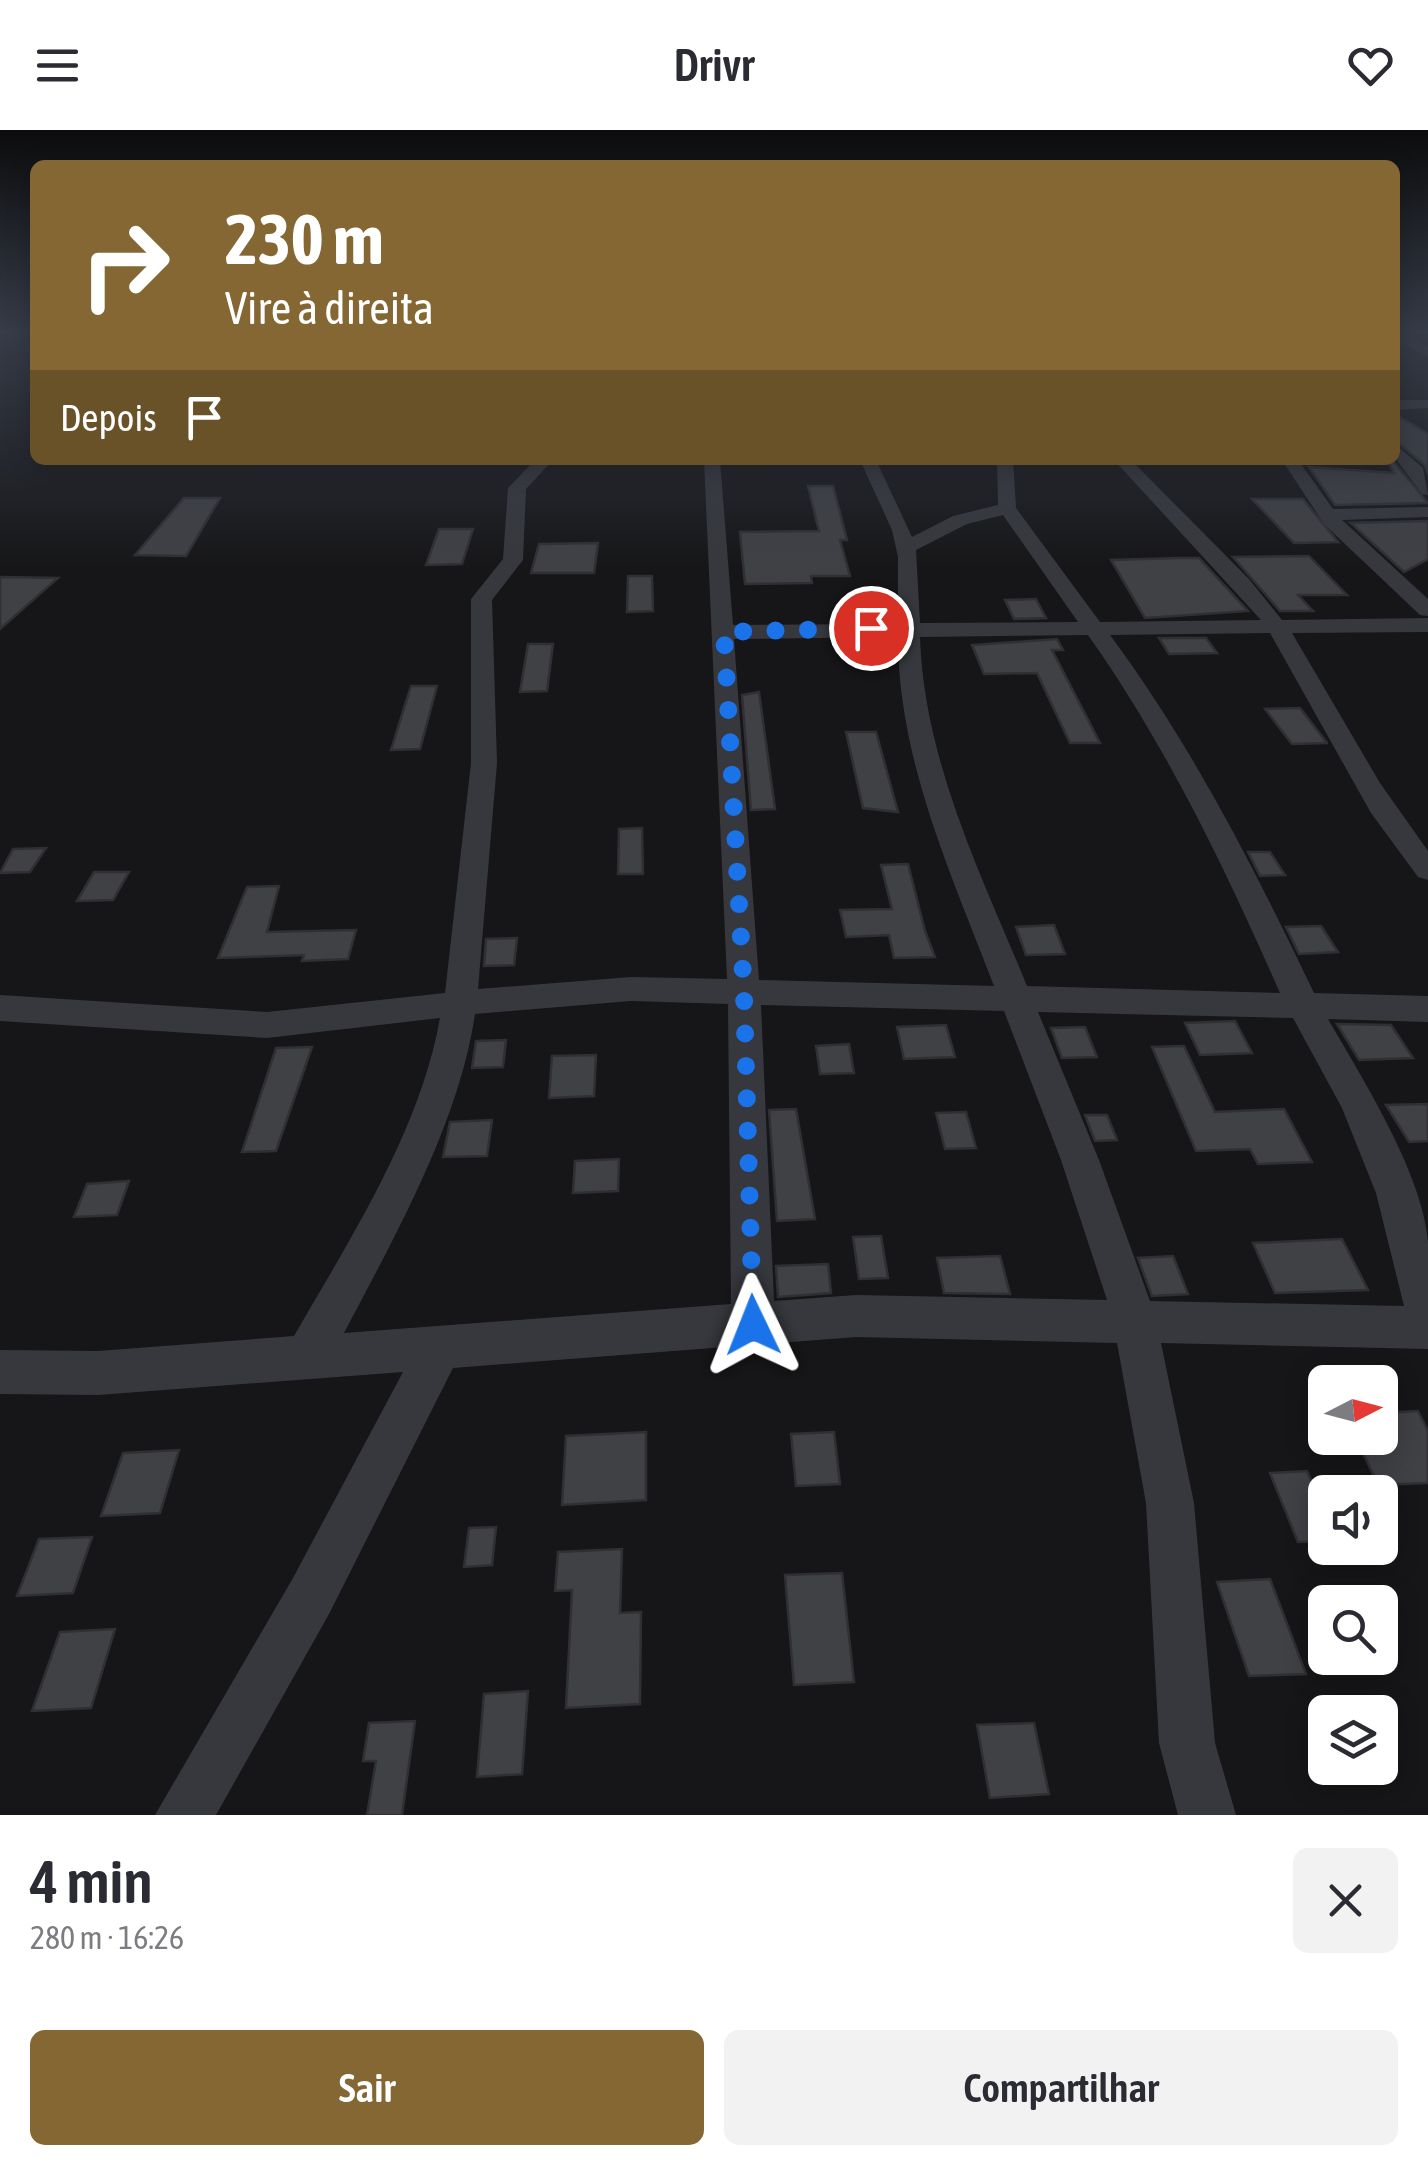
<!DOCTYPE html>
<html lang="pt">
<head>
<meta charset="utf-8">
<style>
  body { margin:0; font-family:"Asap Condensed",sans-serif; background:#f2f2f3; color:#2b2b33; height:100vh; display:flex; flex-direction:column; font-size:38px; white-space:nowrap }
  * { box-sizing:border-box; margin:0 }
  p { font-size:32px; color:#7c7c81 }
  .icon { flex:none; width:55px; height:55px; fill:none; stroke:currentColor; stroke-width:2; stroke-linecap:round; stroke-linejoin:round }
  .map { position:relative; height:1685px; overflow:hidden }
  .details { display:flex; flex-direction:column; background:#fff; flex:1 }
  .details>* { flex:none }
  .banner { position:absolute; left:30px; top:30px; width:1370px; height:305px; border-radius:15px; box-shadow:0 5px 25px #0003; background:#856733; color:#fff; overflow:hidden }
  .needle { width:65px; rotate:84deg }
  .tools { position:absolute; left:1308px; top:1235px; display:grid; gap:20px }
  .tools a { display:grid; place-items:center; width:90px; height:90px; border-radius:15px; background:#fff; box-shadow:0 5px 25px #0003; font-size:50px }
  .pin { position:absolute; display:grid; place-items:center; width:85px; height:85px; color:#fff; margin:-42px; border:5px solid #fff; border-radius:50%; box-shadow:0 2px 10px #0007 }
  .me { position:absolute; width:110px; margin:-55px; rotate:358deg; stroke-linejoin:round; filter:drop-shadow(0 0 8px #0008) }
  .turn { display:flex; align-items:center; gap:35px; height:210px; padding:0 30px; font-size:45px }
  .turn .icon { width:130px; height:130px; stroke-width:2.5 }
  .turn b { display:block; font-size:70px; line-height:85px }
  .then { display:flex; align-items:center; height:95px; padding:0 30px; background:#0003; gap:20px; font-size:38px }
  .round { display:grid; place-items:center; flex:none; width:105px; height:105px; border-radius:15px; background:#f2f2f3 }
  .head { display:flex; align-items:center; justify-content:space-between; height:170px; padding:0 30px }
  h1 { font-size:60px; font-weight:600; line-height:75px }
  .cta { display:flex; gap:20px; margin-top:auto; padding:20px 30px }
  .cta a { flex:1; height:115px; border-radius:15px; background:#856733; color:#fff; font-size:40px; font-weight:600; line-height:115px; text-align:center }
  .cta a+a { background:#f2f2f3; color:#2b2b33 }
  header { display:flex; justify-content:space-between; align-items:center; height:130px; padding:0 30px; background:#fff; font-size:45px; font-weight:600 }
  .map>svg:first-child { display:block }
  .building { fill:#404145; stroke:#303034; stroke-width:2.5 }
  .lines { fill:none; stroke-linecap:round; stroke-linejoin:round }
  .minor { fill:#37383d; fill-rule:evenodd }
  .route { stroke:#1a73e8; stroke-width:18; stroke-dasharray:0 32.4 }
</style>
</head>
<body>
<header><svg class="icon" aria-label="menu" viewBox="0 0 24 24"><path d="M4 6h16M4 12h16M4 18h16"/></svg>Drivr<svg class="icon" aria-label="heart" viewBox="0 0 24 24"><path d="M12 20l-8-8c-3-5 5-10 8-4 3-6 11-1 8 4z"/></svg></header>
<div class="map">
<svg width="1428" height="1685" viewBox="0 0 1428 1685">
  <rect width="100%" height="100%" fill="#161618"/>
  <g class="building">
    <polygon points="1395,284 1428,304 1428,344 1425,335 1395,310"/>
    <polygon points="1387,330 1392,330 1428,373 1335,375 1309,337 1394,343"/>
    <polygon points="808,356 833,356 847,410 840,410 850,446 811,446 812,453 745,454 740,402 819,401"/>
    <polygon points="184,368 220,368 186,426 135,425"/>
    <polygon points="1252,369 1303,369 1338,412 1294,413"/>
    <polygon points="1428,391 1428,429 1404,442 1351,393"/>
    <polygon points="439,399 473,399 462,434 426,435"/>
    <polygon points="598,413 594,443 531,443 539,414"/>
    <polygon points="1309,426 1347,465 1298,465 1313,481 1280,481 1233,427"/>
    <polygon points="1178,428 1199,428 1248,481 1145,488 1111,430"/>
    <polygon points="628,446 652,446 653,481 627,482"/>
    <polygon points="0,447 58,448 0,499"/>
    <polygon points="1036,469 1046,488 1014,489 1005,470"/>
    <polygon points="1159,508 1206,508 1217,523 1169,524"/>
    <polygon points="1057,509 1063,520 1052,520 1100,613 1070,613 1037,543 984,544 972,515"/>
    <polygon points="528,514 553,514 547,561 520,562"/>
    <polygon points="411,556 437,556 420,619 391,620"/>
    <polygon points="759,562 775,679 751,680 742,565"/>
    <polygon points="1300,578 1327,613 1328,613 1292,614 1265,579"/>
    <polygon points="846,602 876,602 898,682 863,678"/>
    <polygon points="642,698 643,744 618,744 619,699"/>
    <polygon points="46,718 30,742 0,743 13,719"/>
    <polygon points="1248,722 1270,722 1285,745 1260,746"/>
    <polygon points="908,734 925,801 935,827 894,828 889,805 846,807 840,780 892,779 881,735"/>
    <polygon points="94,742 129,742 113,770 77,771"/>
    <polygon points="279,756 267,802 356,800 348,829 302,831 304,825 218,828 247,757"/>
    <polygon points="1054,795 1065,824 1026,825 1016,797"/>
    <polygon points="1321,796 1338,822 1299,824 1286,797"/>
    <polygon points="517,808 514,835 484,836 486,809"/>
    <polygon points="1235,891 1252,923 1200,925 1185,893"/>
    <polygon points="1337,894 1391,895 1413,928 1359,930"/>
    <polygon points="946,895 955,927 904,929 897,897"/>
    <polygon points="1085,897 1097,927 1062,928 1051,898"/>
    <polygon points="506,910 503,937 472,938 476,911"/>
    <polygon points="849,914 854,943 820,944 816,916"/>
    <polygon points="1184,916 1215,982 1284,979 1312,1032 1258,1034 1250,1019 1196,1021 1152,917"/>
    <polygon points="312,917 276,1021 242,1022 276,918"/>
    <polygon points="596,925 594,966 549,968 552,926"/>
    <polygon points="1428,974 1428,1011 1409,1012 1386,975"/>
    <polygon points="796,979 815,1089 777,1091 769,980"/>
    <polygon points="966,982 976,1018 945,1019 936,983"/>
    <polygon points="1085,985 1107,985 1117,1010 1095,1011"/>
    <polygon points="492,990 487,1026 443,1027 450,992"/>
    <polygon points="619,1029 618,1061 573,1063 575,1031"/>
    <polygon points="129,1051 117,1085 74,1087 87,1054"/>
    <polygon points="881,1106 888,1148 859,1149 853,1107"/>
    <polygon points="1342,1109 1368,1160 1275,1163 1253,1113"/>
    <polygon points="1000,1126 1010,1164 944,1163 937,1128"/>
    <polygon points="1173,1126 1188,1164 1152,1166 1138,1128"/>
    <polygon points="828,1134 831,1163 778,1167 776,1136"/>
    <polygon points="1418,1281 1428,1301 1428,1353 1378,1355 1356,1308 1380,1308 1380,1283"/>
    <polygon points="646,1302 646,1370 562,1375 566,1306"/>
    <polygon points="834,1302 840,1354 796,1356 791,1304"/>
    <polygon points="179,1320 160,1383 101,1386 123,1323"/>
    <polygon points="1307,1341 1325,1382 1325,1411 1298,1412 1270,1343"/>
    <polygon points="496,1397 492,1435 464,1437 469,1398"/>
    <polygon points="92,1407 73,1463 17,1466 39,1409"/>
    <polygon points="622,1419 620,1483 641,1482 640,1574 566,1578 572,1460 555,1461 558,1422"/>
    <polygon points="842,1443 854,1552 794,1555 785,1445"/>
    <polygon points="1270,1449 1306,1544 1249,1546 1217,1452"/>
    <polygon points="115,1499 91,1578 32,1581 60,1502"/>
    <polygon points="528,1561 522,1644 477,1647 484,1564"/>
    <polygon points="415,1591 402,1685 367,1685 376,1631 363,1631 369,1593"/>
    <polygon points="1034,1593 1049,1664 990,1668 977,1595"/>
  </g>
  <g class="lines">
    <g class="minor">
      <polygon points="1395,204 1405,204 1428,217 1428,227 1395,209"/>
      <polygon points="1395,270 1428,270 1428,278 1395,280"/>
      <polygon points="1395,314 1423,338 1428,365 1422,364 1395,328"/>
      <path d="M535,330H553L526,359L523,430L492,470L497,633L478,859L631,847L727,849L704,330H720L733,495L898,494V427L892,400L860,330H876L912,407L953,386L998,375L997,330H1013L1016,378L1100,492L1261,490L1114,330H1131L1249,449L1282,490L1428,488V502L1292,503L1380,653L1428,721V750L1418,747L1371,683L1270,503L1110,505C1193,617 1254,738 1314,863L1428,866V892L1328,889C1362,948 1423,1044 1428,1112C1428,1147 1428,1184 1428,1219L1161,1213L1194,1373L1215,1613L1236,1685H1178L1159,1613L1146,1373L1117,1213L856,1207L453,1238L329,1484L216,1685H155L293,1448L403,1242L98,1265L0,1264V1220L98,1221L294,1206C351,1107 420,1001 440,888L267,908L0,891V865L267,882L445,863L471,633V469L503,429L508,358ZM1003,385L1078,492L920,493L916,420L967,394ZM1088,505C1167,617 1225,738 1280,863L1027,856C981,744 924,631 920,507ZM898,507C898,630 951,743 994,856L759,850L734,509ZM631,871L728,874L731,1174L344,1203C395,1106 459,993 475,884ZM761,875L1004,881L1061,1030L1107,1170L856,1165L774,1171ZM1038,882L1293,888L1342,978L1376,1063L1404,1176L1150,1171L1099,1030Z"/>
      <polygon points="1282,330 1298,330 1333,379 1428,377 1428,387 1342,390 1428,469 1428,486 1420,485 1324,394"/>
    </g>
  </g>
  <linearGradient id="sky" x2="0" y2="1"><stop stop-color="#0c0c0d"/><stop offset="0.46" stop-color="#363c48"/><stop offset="1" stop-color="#363c48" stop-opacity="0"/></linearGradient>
  <rect width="1428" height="440" fill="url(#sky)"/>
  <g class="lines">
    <polyline class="route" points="753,1195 744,864 724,502 871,498"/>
  </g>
</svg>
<div class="tools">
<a><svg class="needle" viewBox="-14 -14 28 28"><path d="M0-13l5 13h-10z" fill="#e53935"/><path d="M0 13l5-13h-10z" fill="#7c7c81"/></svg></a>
<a><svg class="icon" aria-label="sound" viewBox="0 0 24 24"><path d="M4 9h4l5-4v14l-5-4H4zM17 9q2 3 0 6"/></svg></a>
<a><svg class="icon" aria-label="search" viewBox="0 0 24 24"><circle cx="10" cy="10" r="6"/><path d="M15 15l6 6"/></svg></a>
<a><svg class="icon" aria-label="layers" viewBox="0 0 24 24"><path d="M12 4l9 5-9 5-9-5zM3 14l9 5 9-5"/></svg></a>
</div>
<div class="pin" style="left:871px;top:498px;background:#d93025"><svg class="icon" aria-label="arrive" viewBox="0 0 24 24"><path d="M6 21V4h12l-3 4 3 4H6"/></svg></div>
<svg class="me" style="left:753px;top:1195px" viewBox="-20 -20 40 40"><path d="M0-17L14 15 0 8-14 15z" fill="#1a73e8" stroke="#fff" stroke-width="4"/></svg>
<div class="banner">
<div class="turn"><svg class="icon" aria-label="right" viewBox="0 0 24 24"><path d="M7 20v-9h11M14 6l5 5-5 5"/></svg><div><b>230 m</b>Vire à direita</div></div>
<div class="then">Depois<svg class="icon" aria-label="arrive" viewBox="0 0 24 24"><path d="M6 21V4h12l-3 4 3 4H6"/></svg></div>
</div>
</div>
<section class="details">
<div class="head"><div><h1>4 min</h1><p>280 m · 16:26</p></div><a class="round"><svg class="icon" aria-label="close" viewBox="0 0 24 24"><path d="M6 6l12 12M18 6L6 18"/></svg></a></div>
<div class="cta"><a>Sair</a><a>Compartilhar</a></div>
</section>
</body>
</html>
